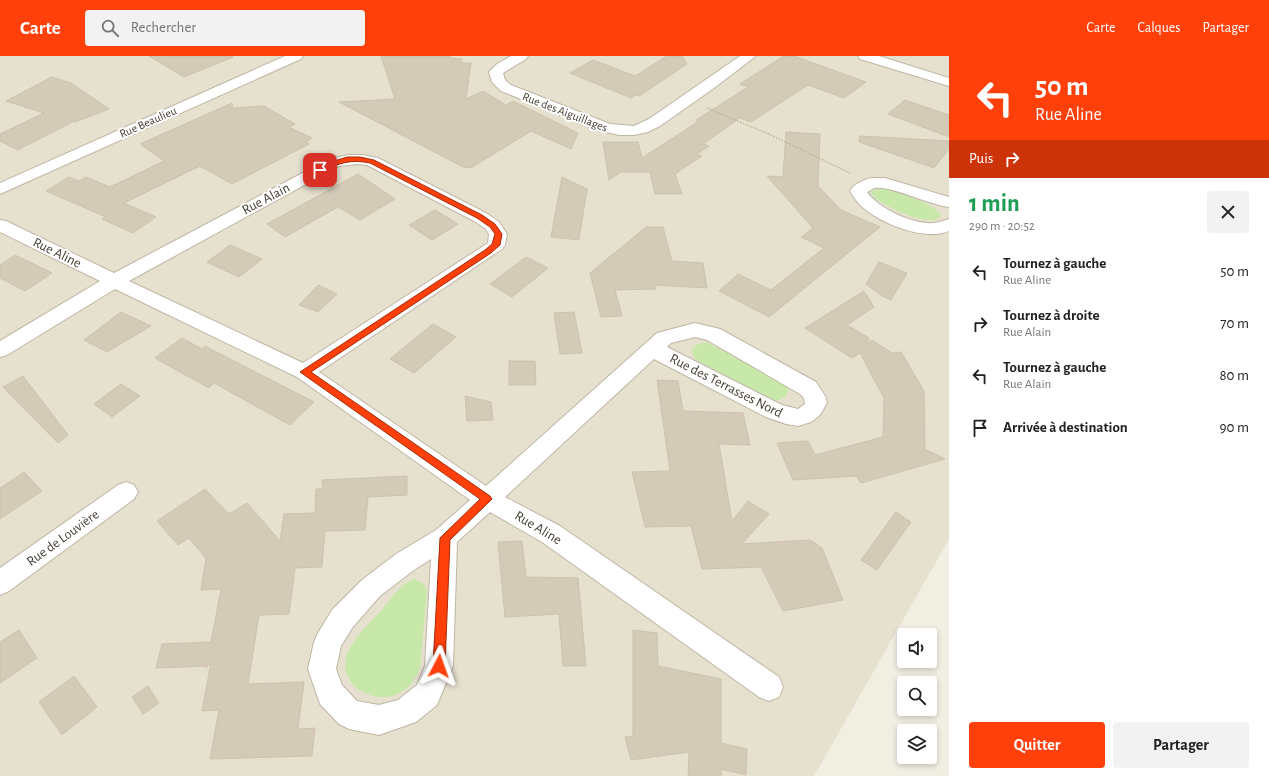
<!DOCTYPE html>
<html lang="fr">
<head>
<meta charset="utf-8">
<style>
  body { margin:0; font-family:"Alegreya Sans",sans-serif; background:#f2f2f2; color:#222; height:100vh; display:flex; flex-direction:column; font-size:15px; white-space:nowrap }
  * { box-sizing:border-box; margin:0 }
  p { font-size:13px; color:#767676 }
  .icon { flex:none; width:22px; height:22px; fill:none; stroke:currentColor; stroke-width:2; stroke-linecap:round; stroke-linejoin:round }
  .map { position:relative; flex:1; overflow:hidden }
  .panel { display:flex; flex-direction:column; background:#fff; width:320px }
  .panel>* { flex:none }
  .banner { background:#ff400b; color:#fff; overflow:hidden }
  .controls { position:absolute; left:897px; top:572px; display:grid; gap:8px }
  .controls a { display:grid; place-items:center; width:40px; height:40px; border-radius:4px; background:#fff; box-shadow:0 2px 6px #0003; font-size:20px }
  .pin { position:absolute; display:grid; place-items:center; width:34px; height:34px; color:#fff; margin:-17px; border-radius:8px; box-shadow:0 2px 6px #0006 }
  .me { position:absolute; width:44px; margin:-22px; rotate:4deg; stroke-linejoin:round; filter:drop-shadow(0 0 3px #0008) }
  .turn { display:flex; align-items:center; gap:14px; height:84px; padding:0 20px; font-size:18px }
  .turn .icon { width:52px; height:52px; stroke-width:2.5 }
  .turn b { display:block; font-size:28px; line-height:34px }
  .then { display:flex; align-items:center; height:38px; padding:0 20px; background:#0003; gap:8px; font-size:15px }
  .round { display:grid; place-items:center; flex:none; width:42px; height:42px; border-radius:4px; background:#f2f2f2 }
  .overview { display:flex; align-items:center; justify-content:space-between; height:68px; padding:0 20px }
  h1 { font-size:24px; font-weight:700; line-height:30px; color:#1e9e55 }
  .primary-button { display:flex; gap:8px; margin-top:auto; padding:8px 20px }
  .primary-button a { flex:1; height:46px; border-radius:4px; background:#ff400b; color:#fff; font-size:16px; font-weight:700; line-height:46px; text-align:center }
  .primary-button a+a { background:#f2f2f2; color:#222 }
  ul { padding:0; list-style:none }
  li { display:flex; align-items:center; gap:12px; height:52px; padding:0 20px }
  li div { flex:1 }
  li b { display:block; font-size:15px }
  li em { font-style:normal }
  header { display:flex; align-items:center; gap:24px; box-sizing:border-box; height:56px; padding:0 20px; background:#ff400b; color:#fff }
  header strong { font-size:19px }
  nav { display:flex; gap:22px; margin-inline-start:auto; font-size:14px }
  .search { width:280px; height:36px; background:#f2f2f2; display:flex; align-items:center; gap:10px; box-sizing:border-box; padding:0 14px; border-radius:4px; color:#767676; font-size:15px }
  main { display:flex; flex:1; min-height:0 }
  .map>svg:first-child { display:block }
  .residential { fill:#e6e0cf }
  .green { fill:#c7e8a8 }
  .building { fill:#d3cab7; stroke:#cec2aa }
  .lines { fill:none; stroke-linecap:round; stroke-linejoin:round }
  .street-casing { stroke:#bdb6a4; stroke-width:2 }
  .path { stroke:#bfb395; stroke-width:1.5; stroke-dasharray:1.5 1.5; stroke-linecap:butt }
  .street { fill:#fff; fill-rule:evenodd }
  .route { fill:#ff400b; stroke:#a62a07 }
  .labels { text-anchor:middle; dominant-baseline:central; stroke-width:4; stroke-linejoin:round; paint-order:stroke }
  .far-street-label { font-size:12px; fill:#433d32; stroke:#fff }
  .street-label { font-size:14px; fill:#433d32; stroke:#fff }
</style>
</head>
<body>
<header>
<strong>Carte</strong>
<div class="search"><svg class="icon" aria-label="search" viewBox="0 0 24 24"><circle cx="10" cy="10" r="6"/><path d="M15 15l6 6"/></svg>Rechercher</div>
<nav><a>Carte</a><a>Calques</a><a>Partager</a></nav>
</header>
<main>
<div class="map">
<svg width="949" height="720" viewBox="0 0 949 720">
  <rect width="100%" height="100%" fill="#f1eee2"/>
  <polygon class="residential" points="0,0 949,0 949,483 814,720 0,720"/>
  <g class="green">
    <path d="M883,132C899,136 931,146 941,159L936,164C915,166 895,154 877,144L871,138L872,135Z"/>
    <path d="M706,286L787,329C790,339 784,344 774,345L695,303L692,297V292L701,287Z"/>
    <path d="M415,523L425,529L427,535L420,611C402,667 327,635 349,594C356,579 369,568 380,556C391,544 399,528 415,523Z"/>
  </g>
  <g class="building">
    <polygon points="149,0 233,0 233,1 184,21"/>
    <polygon points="381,0 450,0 450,2 462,3 461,7 471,7 466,43 483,35 506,49 513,45 578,77 571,93 531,75 471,112 468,111 465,112 339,46 395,43"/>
    <polygon points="667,0 682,0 687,8 639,40 635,39 631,42 570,17 593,4 635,20"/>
    <polygon points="784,0 794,0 866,26 844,42 808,29 751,66 740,62 703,88 709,90 697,98 702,100 675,118 682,138 655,138 650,116 621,116 609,124 603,86 638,86 642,102 699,65 696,64 748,31 740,28"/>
    <polygon points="52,21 71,27 109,53 75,66 74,65 18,94 0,85 0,78 44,57 6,45"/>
    <polygon points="905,44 949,59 949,81 888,58"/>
    <polygon points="232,47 233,52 264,50 295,68 289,71 312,82 306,86 309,88 232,128 200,110 124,147 156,161 133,177 102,163 106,161 46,135 69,121 79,125 86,121 110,131 164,105 140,88"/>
    <polygon points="786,76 820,78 818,130 841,154 880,171 769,261 719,235 738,218 771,234 824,192 801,181 813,172 767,120 783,121"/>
    <polygon points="860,80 949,85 949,93 934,112 859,86"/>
    <polygon points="358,118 395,143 360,164 338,151 285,181 267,168"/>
    <polygon points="562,121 587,133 579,184 551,181"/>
    <polygon points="435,154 458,168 432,184 409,169"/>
    <polygon points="646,171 663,171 672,205 703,207 707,232 655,229 656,233 615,234 622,260 601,261 590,217"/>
    <polygon points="230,189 262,203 239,221 207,206"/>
    <polygon points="15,199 52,217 25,235 0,222 0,209"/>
    <polygon points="526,201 548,212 512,241 490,228"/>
    <polygon points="879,206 907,217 891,244 882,240 866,228"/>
    <polygon points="318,229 337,238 318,256 299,249"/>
    <polygon points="864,235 874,251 847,269 869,282 866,288 872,284 892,297 901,296 924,335 925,393 945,403 861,427 856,420 793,424 777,387 808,385 815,399 883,381 884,342 860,297 852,302 805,272"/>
    <polygon points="121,256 151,270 107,296 84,284"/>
    <polygon points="574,256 582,297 560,298 554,257"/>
    <polygon points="433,268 456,281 414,317 390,303"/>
    <polygon points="182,282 202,293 205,290 314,346 290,369 214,327 209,332 155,302"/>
    <polygon points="509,305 535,305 536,329 509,329"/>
    <polygon points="23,320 68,379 58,387 3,331"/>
    <polygon points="657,324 678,325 683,355 743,357 750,389 719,388 726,429 724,429 726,430 732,465 748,445 769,458 742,488 810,484 822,492 843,544 783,555 761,511 702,513 691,470 645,471 632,416 670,415"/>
    <polygon points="121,328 140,340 112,361 94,348"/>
    <polygon points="465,340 491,346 493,364 467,365"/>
    <polygon points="24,416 42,435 0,463 0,432"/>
    <polygon points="407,420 407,439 368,441 365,474 325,475 322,511 295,512 289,558 259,559 248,628 304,626 298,673 315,672 312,700 210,703 219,654 202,655 211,607 206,612 206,610 156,612 162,588 211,586 221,533 201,534 206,502 189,482 178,489 157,465 205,433 229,458 247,447 280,485 284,458 315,457 316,433 323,433 322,424"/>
    <polygon points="896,456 911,466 877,514 861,504"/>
    <polygon points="522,485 526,521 578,522 586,610 563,610 559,558 505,561 498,486"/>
    <polygon points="19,574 37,602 0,627 0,586"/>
    <polygon points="633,574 657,577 658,610 721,623 721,687 747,693 746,719 721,713 721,720 688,720 689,696 631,704 625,681 633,680"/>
    <polygon points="74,620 97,651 62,679 39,646"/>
    <polygon points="148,630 159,647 143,658 132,641"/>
  </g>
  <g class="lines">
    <defs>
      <g id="street">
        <polygon points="285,0 303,0 301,3 0,138 0,127"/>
        <polygon points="511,0 528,0 526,3 503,17 505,24 511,29 610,68 634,70 649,63 740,0 756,0 714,32 660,70 648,76 634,79 619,79 594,73 501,35 492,26 489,16 497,8"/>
        <polygon points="858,0 879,0 949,22 949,30 860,3"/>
        <path d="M348,99H362L378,102L486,157L499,166L507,178L505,189L502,193L319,316L486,430L657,277L695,267L720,273L816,326L825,340L827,347L820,359L811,366L798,370L786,368L766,361L654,303L505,441L560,470L779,621L783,631L779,641L769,645L759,641L542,486L490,456L457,486L453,610L437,649L416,666L379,679L349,673L339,668L320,648L308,613L314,586L318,577L332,554L362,524L396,498L436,474L470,444L297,321L115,233L7,299L0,301V285L100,225L0,176V164L6,165L114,217L327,104ZM357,108L367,109L474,165L486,173L489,178L488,187L303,307L129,225L339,110ZM695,281L707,284L800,338L804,342L805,348L798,353L782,349L667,291L671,287ZM431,503L425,610L417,629L398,644L379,649L357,645L342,629L336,613L341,590L352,572L380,540L414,514Z"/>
        <path d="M871,122H885L949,141V151C931,149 889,129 875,132C873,132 870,135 867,136C878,152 909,166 928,167C936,168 942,165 949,163V175C926,185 885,169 866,154C859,149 854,142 850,135C854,128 863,124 871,122Z"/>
        <polygon points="126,426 134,429 138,436 134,443 9,535 0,539 0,512 118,429"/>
      </g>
    </defs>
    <use href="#street" class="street-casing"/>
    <polyline class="path" points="707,52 773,80 850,117"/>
    <use href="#street" class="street"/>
  </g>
  <path class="route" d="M347,101H360L374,104L482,159L495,168L502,178L500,189L491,197L311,316L490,440L492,443L450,484L445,610L443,613L439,615L435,613L433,610L440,482L480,443L300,316L485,194L492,188L495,178L490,171L477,162L370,107C351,103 338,107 322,116L316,114L331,106Z"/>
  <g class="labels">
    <g class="far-street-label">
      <text transform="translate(565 56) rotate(21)">Rue des Aiguillages</text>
      <text transform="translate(148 66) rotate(-24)">Rue Beaulieu</text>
    </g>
    <g class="street-label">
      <text transform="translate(266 143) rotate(-28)">Rue Alain</text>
      <text transform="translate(57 197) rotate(26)">Rue Aline</text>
      <text transform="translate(726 330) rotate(27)">Rue des Terrasses Nord</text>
      <text transform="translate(538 472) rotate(31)">Rue Aline</text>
      <text transform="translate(63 482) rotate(-36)">Rue de Louvière</text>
    </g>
  </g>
</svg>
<div class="controls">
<a><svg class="icon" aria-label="sound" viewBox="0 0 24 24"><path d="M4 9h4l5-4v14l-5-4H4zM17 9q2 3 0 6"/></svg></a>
<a><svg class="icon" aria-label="search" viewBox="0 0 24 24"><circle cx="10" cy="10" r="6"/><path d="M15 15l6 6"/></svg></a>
<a><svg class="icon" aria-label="layers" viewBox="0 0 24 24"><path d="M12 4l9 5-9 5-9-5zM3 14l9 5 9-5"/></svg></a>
</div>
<div class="pin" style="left:320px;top:114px;background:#d93025"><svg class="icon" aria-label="arrive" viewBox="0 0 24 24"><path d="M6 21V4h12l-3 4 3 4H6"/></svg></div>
<svg class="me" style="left:439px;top:610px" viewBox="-20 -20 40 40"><path d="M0-17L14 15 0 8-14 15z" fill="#ff400b" stroke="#fff" stroke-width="4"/></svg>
</div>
<section class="panel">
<div class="banner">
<div class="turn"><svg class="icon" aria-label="left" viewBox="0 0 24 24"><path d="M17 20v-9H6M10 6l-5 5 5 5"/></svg><div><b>50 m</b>Rue Aline</div></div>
<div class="then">Puis<svg class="icon" aria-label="right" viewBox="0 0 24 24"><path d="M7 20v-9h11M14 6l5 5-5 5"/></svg></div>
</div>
<div class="overview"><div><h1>1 min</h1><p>290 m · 20:52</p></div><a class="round"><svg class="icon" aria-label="close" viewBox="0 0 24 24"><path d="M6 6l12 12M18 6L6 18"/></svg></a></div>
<ul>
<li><svg class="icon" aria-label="left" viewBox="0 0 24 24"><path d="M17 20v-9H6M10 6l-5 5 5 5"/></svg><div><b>Tournez à gauche</b><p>Rue Aline</p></div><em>50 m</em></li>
<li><svg class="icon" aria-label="right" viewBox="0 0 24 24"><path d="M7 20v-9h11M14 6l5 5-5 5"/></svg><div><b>Tournez à droite</b><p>Rue Alain</p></div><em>70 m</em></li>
<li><svg class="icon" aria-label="left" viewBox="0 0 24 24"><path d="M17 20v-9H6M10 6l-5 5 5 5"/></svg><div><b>Tournez à gauche</b><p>Rue Alain</p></div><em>80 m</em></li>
<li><svg class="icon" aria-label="arrive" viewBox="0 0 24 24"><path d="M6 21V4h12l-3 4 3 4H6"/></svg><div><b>Arrivée à destination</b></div><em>90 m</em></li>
</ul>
<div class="primary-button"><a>Quitter</a><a>Partager</a></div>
</section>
</main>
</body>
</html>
